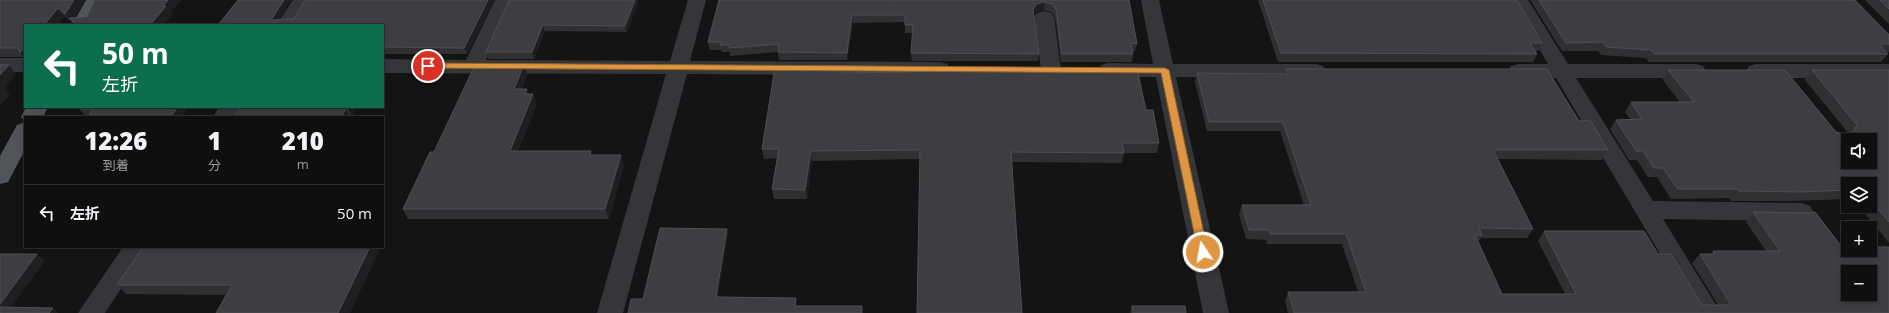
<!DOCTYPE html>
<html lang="ja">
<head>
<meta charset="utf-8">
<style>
  body { margin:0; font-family:"Open Sans","Noto Sans JP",sans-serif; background:#1d1d1e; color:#f1f3f6; height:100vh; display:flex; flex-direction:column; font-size:15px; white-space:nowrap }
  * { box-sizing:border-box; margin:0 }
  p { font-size:13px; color:#9b9c9f }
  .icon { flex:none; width:22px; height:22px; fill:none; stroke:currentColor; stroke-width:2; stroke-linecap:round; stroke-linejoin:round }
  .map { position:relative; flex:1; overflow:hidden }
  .side { position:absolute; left:24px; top:116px; width:360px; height:132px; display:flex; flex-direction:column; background:#0f0f10; border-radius:0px; box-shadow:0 2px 6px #0003,0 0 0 1px #2f2f30 }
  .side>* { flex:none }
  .guide { position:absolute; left:24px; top:24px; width:360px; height:84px; border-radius:0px; box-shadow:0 2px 6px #0003,0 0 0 1px #2f2f30; background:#0b6e4f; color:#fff; overflow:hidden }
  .controls { position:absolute; left:1841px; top:133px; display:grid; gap:8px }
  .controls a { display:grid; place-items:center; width:36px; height:36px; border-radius:0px; background:#0f0f10; box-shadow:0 2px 6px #0003,0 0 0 1px #2f2f30; font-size:20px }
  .pin { position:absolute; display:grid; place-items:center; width:34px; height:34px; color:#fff; margin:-17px; border:2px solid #fff; border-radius:50%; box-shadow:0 1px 4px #0007 }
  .me { position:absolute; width:44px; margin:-22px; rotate:348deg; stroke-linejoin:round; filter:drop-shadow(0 0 3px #0008) }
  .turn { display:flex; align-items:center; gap:14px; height:84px; padding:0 12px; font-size:18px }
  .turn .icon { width:52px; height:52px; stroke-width:2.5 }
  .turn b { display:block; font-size:28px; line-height:34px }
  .eta { display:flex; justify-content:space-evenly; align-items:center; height:68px; text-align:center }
  .eta b { font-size:24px; font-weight:800; line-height:28px }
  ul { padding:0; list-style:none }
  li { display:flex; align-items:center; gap:12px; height:56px; padding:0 12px; border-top:1px solid #2f2f30 }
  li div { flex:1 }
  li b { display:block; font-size:15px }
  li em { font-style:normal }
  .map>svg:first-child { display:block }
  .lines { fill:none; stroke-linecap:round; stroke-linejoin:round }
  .minor { fill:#35363a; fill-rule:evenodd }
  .major { fill:#515458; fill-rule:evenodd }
  .wall { fill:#303033 }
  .shaded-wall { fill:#1f1f21 }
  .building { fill:#3d3e41; stroke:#4d4f53; fill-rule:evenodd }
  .route { fill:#de9643; stroke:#90622c }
</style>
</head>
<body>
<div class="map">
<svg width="1889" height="313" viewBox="0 0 1889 313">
  <rect width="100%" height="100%" fill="#141415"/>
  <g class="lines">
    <g class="minor">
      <polygon points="293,0 312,0 296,25 276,25"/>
      <polygon points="495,0 513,0 486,60 670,61 688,0 706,0 690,61 940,62 947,64 950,69 947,74 940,76 687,74 623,313 597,313 666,74 383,73 383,59 466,60"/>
      <polygon points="1141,0 1159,0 1173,64 1316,64 1323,66 1326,71 1323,76 1316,78 1176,77 1229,313 1203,313 1156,77 1108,77 1101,75 1098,70 1101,65 1108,63 1153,64"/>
      <polygon points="1510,0 1528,0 1568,64 1696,64 1703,66 1706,71 1703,76 1696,78 1576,78 1653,201 1802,203 1810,206 1814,212 1810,218 1802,221 1663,219 1721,313 1695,313 1556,78 1518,78 1511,76 1508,71 1511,66 1518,64 1548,64"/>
      <polygon points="1044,11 1051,13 1054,17 1061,69 1058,74 1051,76 1044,74 1041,69 1034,17 1037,13"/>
      <rect x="0" y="58" width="25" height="14"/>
      <polygon points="1756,64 1889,64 1889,78 1756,78 1749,76 1746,71 1749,66"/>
      <polygon points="219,107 241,107 235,117 213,117"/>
      <polygon points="123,247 148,247 105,313 78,313"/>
    </g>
    <g class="major">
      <polygon points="86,0 104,0 92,25 72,25"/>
      <polygon points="26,107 48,107 43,117 25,117 25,122 21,117"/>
      <polygon points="25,122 25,150 8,182 0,184 0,156 17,125"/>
    </g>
  </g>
  <g class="wall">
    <polygon points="0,0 85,0 74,18 87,17 95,0 181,0 170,12 172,14 163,25 74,25 72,22 72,23 65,16 57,25 25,25 25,59 23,57 0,57"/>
    <polygon points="238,0 291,0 279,19 294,19 305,0 494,0 467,54 384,54 383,55 383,25 218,25"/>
    <polygon points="509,0 639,0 627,32 545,31 534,59 488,59 486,52"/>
    <polygon points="1129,0 1137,44 1135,51 1132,51 1133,54 1132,62 1061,62 1055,17 1051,12 1044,10 1036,12 1034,15 1039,54 1038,61 912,61 911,53 913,33 905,33 905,22 853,23 847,60 779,60 778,52 730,56 730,52 722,52 721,50 710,50 708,42 893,1"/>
    <polygon points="1258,0 1517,0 1542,43 1538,51 1535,51 1537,54 1533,62 1278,62"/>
    <polygon points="1530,0 1855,0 1888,34 1889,34 1889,52 1887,52 1888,54 1881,62 1649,62 1646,58 1601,55 1598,51 1562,51"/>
    <polygon points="1865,0 1889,0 1889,24"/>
    <polygon points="844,67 844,73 1146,110 1159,143 1157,153 1124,153 1122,163 1012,162 920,159 812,161 807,199 774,199 772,189 777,158 764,159 762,149"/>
    <polygon points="1286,69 1579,121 1608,150 1602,160 1498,159 1533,229 1527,238 1481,238 1478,242 1502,294 1565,294 1538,241 1544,231 1658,254 1702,305 1718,305 1692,263 1700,254 1711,254 1713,251 1766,251 1746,222 1753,212 1889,313 1288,313 1285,301 1288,292 1358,292 1342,244 1267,244 1266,240 1246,239 1239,214 1242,205 1304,205 1280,131 1207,131 1195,82 1197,73 1285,74"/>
    <polygon points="1668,70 1846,135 1849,134 1805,80 1812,70 1889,70 1889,243 1859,206 1870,206 1870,184 1848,184 1848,199 1793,201 1731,201 1729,198 1671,199 1657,177 1648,177 1637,160 1629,160 1610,129 1616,120 1630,119 1625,112 1631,102 1680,102 1662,79"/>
    <polygon points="527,75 522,89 529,94 533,94 537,104 518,151 593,155 624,166 609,219 408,219 403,209"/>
    <polygon points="188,107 181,117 90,117 89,116 85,116 80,109"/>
    <polygon points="241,107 356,107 352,116 349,116"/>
    <polygon points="143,247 350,313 227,295 126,294 117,285"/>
    <polygon points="1132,306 1186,313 1130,313"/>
  </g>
  <g class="shaded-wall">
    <polygon points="74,0 85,0 72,21 69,18 72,22 72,23 65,14"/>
    <polygon points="168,0 181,0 170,12 172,14 163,25 150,25 163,6"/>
    <polygon points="284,0 291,0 276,25 271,20"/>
    <polygon points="488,0 494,0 467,54 464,48"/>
    <polygon points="635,0 639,0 627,32 625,26"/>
    <polygon points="1044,2 1044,10 1036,12 1033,17 1033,10 1036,4"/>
    <polygon points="58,8 65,16 57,25 44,25"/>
    <polygon points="852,15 853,23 847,60 847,53"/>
    <polygon points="543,25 545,31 534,59 532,52"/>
    <polygon points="25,46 25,59 20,53"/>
    <polygon points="9,65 16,74 4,88 10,95 0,106 0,75"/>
    <polygon points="524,65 527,75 518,99 514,89"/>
    <polygon points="527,89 531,99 533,94 537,104 514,161 510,151"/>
    <polygon points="178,107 188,107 181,117 173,117 172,115"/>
    <polygon points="349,107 356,107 352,116 348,109"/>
    <polygon points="346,109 349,116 349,117 341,117"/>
    <polygon points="811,151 812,161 807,199 805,190"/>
    <polygon points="621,155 624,166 609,219 605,209"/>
    <polygon points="727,229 728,235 717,304 716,297"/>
    <polygon points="370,247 381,247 350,313 338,313"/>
    <polygon points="37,254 45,261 7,313 0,309 0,304"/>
    <polygon points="796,298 797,304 796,312 795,306"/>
    <polygon points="53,308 58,313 49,313"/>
  </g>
  <g class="building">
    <polygon points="0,0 74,0 65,14 58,8 44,25 25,25 25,46 20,53 18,48 0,48"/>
    <polygon points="95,0 168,0 163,6 166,6 150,25 77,25 69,18 87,17"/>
    <polygon points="238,0 284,0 271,20 294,19 305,0 488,0 464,48 383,47 383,25 218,25"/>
    <polygon points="509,0 635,0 625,26 543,25 532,52 486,52"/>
    <polygon points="719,0 891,0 893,1 896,0 1129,0 1137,44 1131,43 1133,54 1062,54 1056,9 1052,4 1044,2 1036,4 1033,10 1039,54 911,53 913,25 905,25 905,15 852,15 847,53 778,52 779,44 729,48 730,45 720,45 721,42 708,42"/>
    <polygon points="1263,0 1517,0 1542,43 1530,43 1537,54 1281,53"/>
    <polygon points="1539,0 1855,0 1888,34 1889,34 1889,44 1879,44 1888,54 1654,54 1651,50 1606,47 1603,42 1566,43"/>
    <polygon points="1880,0 1889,0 1889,9"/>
    <polygon points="0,65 9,65 0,75"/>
    <polygon points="475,65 524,65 514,89 527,89 525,94 533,94 510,151 591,151 590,155 621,155 605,209 403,209 430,152 434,152"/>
    <polygon points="775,67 844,67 843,73 910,72 910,67 1137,69 1146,110 1153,110 1159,143 1122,143 1124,153 1011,152 1022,313 917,313 920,150 811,151 805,190 772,189 779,149 762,149"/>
    <path d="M1286,69H1547L1579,121L1590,120L1608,150H1493L1533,229L1479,228L1482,235H1475L1502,294H1576L1544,231H1644L1658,254H1671L1702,305H1729L1730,303L1700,254H1715L1713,251H1780L1753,212L1810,213L1815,212L1842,247H1848V250H1870V247H1889V313H1294L1288,292H1366L1346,234H1270L1269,230H1249L1242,205H1311L1283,122H1209L1197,73L1288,74ZM1848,272H1870V294H1848Z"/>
    <path d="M1668,70H1785L1836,132L1846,135L1854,131L1857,125L1812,70H1889V222L1870,199V184H1848V190L1801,192L1739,191L1737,189H1678L1663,168H1654L1643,151H1636L1616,120L1642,119L1631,102H1694ZM1848,140H1870V162H1848Z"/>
    <polygon points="82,107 178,107 172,115 89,115 94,109 80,109"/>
    <polygon points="241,107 349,107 348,109 346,109 341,117 234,117"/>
    <polygon points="660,228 727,229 716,297 796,298 795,306 862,306 862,313 628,313 631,299 643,299"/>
    <polygon points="143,247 370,247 338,313 216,313 232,285 117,285"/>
    <polygon points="0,254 37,254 0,304"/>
    <polygon points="1132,306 1185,306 1186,313 1133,313"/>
    <polygon points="0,307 53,308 49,313 0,313"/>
  </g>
  <polygon class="route" points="428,63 1165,68 1169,70 1208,252 1203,256 1198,252 1161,73 425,68 425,64"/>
</svg>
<div class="controls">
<a><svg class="icon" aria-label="sound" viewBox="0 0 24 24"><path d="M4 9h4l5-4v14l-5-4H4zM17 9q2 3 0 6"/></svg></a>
<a><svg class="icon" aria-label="layers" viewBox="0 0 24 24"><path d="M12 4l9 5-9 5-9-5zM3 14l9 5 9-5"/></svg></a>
<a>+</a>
<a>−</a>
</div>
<div class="pin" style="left:428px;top:66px;background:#d93025"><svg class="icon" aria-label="arrive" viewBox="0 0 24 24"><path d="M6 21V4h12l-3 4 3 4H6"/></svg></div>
<svg class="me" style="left:1203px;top:252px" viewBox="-20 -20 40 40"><circle r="17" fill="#de9643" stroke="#fff" stroke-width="3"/><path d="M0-11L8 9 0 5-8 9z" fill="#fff"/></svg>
<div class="guide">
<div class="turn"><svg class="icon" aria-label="left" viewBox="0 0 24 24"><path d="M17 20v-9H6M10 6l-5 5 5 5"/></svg><div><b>50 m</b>左折</div></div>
</div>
<section class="side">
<div class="eta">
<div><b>12:26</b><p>到着</p></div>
<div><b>1</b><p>分</p></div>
<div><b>210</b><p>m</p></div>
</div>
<ul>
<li><svg class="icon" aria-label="left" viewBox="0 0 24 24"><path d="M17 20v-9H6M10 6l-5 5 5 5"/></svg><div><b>左折</b></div><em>50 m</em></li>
</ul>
</section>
</div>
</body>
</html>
